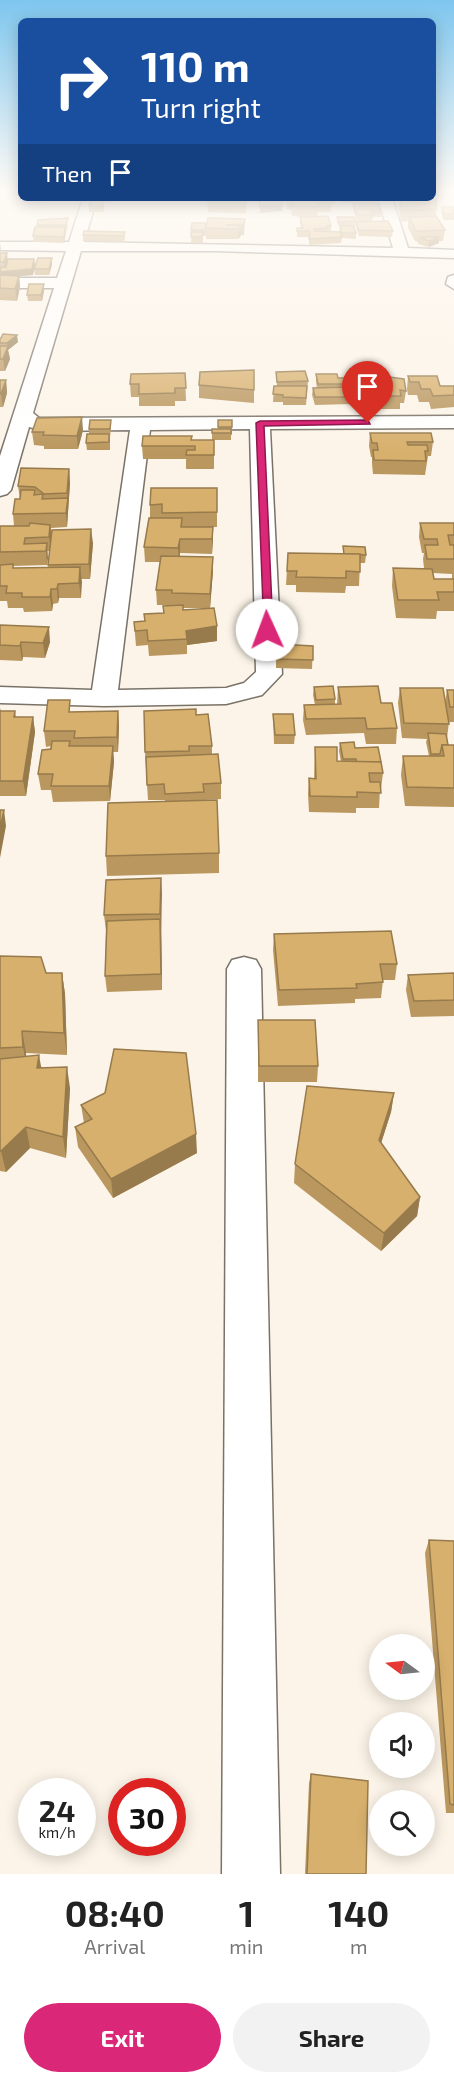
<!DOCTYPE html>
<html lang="en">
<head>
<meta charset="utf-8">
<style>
  body { margin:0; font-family:"Exo 2",sans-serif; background:#f2f2f2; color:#222; height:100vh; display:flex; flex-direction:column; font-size:22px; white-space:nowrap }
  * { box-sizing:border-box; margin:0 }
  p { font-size:20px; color:#767676 }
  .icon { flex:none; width:33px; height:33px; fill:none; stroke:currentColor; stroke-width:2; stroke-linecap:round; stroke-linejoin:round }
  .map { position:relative; height:1874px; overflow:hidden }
  .side { display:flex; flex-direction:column; background:#fff; flex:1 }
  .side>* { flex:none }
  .hud { position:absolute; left:18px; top:18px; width:418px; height:183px; border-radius:9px; box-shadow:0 3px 15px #0003; background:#1a4fa0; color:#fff; overflow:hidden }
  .needle { width:39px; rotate:285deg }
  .tools { position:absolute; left:369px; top:1634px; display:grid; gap:12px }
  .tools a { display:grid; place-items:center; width:66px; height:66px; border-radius:50%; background:#fff; box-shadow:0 3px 15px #0003; font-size:30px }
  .speed { position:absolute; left:18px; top:1778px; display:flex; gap:12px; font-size:30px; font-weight:700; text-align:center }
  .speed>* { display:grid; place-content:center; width:78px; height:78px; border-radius:50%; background:#fff; box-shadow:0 3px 15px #0003; line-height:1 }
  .speed small { font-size:15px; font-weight:400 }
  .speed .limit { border:9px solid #d22; background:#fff; color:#111 }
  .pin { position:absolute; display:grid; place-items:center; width:51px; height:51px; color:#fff; margin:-62px -26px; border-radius:50% 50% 50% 0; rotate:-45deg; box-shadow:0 0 6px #0007 }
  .pin .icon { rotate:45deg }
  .me { position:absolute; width:66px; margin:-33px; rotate:358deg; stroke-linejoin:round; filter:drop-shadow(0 0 4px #0008) }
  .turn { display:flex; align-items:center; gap:21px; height:126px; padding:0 24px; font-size:27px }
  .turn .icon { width:78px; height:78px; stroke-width:2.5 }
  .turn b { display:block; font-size:42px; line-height:51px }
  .then { display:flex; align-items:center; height:57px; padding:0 24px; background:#0003; gap:12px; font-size:22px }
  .eta { display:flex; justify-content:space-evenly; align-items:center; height:102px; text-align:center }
  .eta b { font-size:36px; font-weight:700; line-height:42px }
  .cta { display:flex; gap:12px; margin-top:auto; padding:12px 24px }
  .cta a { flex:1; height:69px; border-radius:36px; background:#db2777; color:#fff; font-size:24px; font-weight:700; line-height:69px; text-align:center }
  .cta a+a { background:#f2f2f2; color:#222 }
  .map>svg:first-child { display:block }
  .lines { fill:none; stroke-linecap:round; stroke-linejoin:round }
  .minor-casing { stroke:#797267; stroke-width:3 }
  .minor { fill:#fff; fill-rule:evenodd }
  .wall { fill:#ba975e; fill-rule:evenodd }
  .shaded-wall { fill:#977b4c }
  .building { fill:#d8b06d; stroke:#977b4c; stroke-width:1.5 }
  .route { fill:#db2777; stroke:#8e194d; stroke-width:1.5 }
</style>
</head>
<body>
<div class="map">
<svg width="454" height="1874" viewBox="0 0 454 1874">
  <rect width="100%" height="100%" fill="#fcf4e8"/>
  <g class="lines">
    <defs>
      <g id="minor">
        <path d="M83,198H97L84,242L393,248L378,198H392L408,248L454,250V258L215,251H81L33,413L39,418L454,416V428L270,429L282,674L262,695L226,704L104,706L0,703V687L92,690L130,430L45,431L29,427L11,490L7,494L0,496V456L54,288H0V278H57L66,251L0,250V242H69ZM250,429L256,672L244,683L226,688L118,690L150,430Z"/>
        <polygon points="454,275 454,289 446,284 448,277"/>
        <polygon points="244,957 256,960 261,969 280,1874 222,1874 227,969 232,960"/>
      </g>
    </defs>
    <use href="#minor" class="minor-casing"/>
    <use href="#minor" class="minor"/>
  </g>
  <g class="wall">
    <polygon points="207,198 247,198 246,213 208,212"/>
    <polygon points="287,198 335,198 335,204 331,204 331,212 318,212 317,216 331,226 331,232 339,232 340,228 337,223 337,217 356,221 355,228 354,228 356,233 356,239 342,238 341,243 309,245 309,237 297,237 297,228 301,228 300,223 300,217 292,216 291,209 287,209"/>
    <rect x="340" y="198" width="37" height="5"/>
    <polygon points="407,198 434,198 437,200 436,216 445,230 443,241 439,241 439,243 429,247 418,244 418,242 415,241 408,228 408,221 401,222 399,210 400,199 407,200"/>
    <polygon points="104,201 104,212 89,212 89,206"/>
    <polygon points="353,204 381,211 381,217 373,217 372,221 357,221 353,210"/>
    <polygon points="442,207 454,209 454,220 444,220 441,213"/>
    <polygon points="356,222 393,231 392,237 359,236 356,228"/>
    <polygon points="192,223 244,229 244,235 241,235 241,236 238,239 206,239 206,234 206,236 203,236 203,243 191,243"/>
    <polygon points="68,224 67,231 66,231 64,243 34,242 33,236 37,227 37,225"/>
    <polygon points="125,232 125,239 123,242 83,241 83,235"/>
    <polygon points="0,243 1,249 0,253 8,261 34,259 35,265 52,258 52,265 49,275 35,275 34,269 33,275 19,276 20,287 17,301 0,300"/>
    <polygon points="44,291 42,301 28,301 27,295"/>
    <polygon points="0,338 18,342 8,350 10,359 5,371 0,371"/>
    <polygon points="254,370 254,403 199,398 199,385"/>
    <polygon points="276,372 308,381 306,405 283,405 283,402 273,402 274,386 277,386"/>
    <polygon points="185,373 186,401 175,401 175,406 139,406 139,397 131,397 130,384"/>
    <polygon points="316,374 338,378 349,384 349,387 353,397 352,404 315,405 312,395 313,388 317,388 316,382"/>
    <polygon points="408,376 440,386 454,386 454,407 431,409 429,402 419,402 417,395 408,395 407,389"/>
    <polygon points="363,377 406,391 404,403 400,403 400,409 366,409 362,390"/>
    <polygon points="0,380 6,380 7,393 3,407 0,407"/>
    <polygon points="218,420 232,420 232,435 231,435 231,440 214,440 214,469 186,469 186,459 143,459 142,446 212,440 212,429 218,429"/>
    <polygon points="111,428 110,437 110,450 87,450 86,443 89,434 89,429"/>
    <polygon points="83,430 78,449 44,449 44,446 34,445 32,432"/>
    <polygon points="370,433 433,442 431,456 428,456 425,475 373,474 372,464 372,457 371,457 369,446"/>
    <path d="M69,469L70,483L67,527L51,528L52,536L93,543L90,579H81V598H59L58,603L53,604L52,611L24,612L23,608H8L7,601H0V526H14L13,514L20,499L18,486ZM47,551H50L48,568H14L13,566L47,565Z"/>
    <polygon points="217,488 217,527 182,527 213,527 212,554 180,553 180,556 213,571 210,608 183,608 183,610 217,626 217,641 187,645 187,654 149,656 148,645 136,646 134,622 145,621 164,613 163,606 172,606 172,605 157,605 156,590 160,562 145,562 144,547 150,518 150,505"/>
    <path d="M420,523H454V611H437L436,619L396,618L392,586L393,568H424L423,559L424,553H422L419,537ZM433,573L452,574V579H434Z"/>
    <polygon points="343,546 366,555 365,563 360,563 359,586 346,586 345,593 296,592 296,585 286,585 288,553 343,554"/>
    <polygon points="0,625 50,642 45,658 23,657 22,661 0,660"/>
    <polygon points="313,646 312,669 276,668 276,659"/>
    <polygon points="314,687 335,699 335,705 337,705 338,687 381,703 397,728 396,744 366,744 364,733 306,735 303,720 304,705 315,705 313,695"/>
    <polygon points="400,688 445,703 447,690 454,690 454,722 449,722 447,738 448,745 454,745 454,807 405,806 401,775 403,756 429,756 426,742 427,739 402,738 398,703"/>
    <polygon points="0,708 1,711 15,711 16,717 33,717 35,732 26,796 0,796"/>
    <polygon points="118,711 119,726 118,752 113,752 114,762 110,801 53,802 51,790 41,790 38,774 51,746 46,747 44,731 72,712"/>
    <polygon points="273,714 295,735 294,744 274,744"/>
    <polygon points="196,715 212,746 212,754 221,783 221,799 204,800 219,853 219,873 107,876 106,856 165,801 165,800 148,800 145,752"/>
    <polygon points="340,743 355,748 383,773 381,789 380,789 379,808 356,808 356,813 309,812 308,794 309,778 314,779 315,747 337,761 341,762 339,751"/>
    <polygon points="161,878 162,990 107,992 105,976 106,931 104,915"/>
    <polygon points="274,934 397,964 395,980 383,980 381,998 355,999 355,1003 278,1006 273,950"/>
    <polygon points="0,956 46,973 62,973 65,994 67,1055 26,1053 26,1056 70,1088 66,1158 30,1148 6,1172 0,1171"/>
    <polygon points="454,973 454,1016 411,1017 406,990 408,975"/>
    <polygon points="258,1020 318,1066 317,1082 258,1082"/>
    <polygon points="394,1093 391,1112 381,1143 420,1197 417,1216 381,1251 294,1183 295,1164"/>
    <polygon points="81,1105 197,1153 113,1198 78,1147 75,1127 84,1123"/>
    <polygon points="429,1540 454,1541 454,1813 446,1813 425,1553"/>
    <polygon points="311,1774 366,1874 305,1874 309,1783"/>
  </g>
  <g class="shaded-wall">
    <polygon points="282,205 282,211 260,213 260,207"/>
    <polygon points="245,219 244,235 241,235 241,236 238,239 238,229 226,228"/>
    <polygon points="65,227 66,233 64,243 64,237"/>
    <polygon points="439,237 439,243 429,247 429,241"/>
    <polygon points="7,253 8,264 34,259 35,265 33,275 19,276 20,287 17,301 15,289 1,278 0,272 5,271 4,262"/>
    <polygon points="52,258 52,265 49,275 49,269"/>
    <polygon points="44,284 44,291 42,301 41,295"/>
    <polygon points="17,335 18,342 8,350 10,359 5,371 3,359 8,347 7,343"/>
    <polygon points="6,380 7,393 3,407 1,394"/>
    <polygon points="82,417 83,430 78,449 77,436"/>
    <polygon points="69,469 70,483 67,527 66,513"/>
    <polygon points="50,525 52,539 51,551 49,537"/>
    <polygon points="213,527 213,541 212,554 212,539"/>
    <polygon points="91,529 93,543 90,579 89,564"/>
    <polygon points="180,539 180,553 179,562 178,548"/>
    <polygon points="47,543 48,558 47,565 46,551"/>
    <polygon points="213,557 213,571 210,608 210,594"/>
    <polygon points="80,567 82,582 81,598 79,583"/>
    <polygon points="58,584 59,598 58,603 57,589"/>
    <polygon points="51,589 53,604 52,611 50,597"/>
    <polygon points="217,626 217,641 187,645 186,631"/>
    <polygon points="49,627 50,642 45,658 43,643"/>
    <polygon points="21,642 23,657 22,661 20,646"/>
    <polygon points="118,711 119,726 118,752 117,737"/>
    <polygon points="33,717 35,732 26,796 23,781"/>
    <polygon points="113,746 114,762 110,801 109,786"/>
    <polygon points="4,810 6,826 0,858 0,829"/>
    <polygon points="161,878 162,894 161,930 160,914"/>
    <polygon points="160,919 161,935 162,990 161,974"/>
    <polygon points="62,973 65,994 67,1055 64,1033"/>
    <polygon points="22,1031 26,1053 27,1069 23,1047"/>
    <polygon points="39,1055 43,1077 37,1068"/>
    <polygon points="67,1067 70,1088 66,1158 63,1137"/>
    <polygon points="394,1093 391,1112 376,1159 379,1140"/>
    <polygon points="26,1127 30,1148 6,1172 1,1151"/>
    <polygon points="196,1134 197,1153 113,1198 111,1179"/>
    <polygon points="420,1197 417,1216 381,1251 384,1233"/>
  </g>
  <g class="building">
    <polygon points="434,192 436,192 437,200 414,200 414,198 434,198"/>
    <polygon points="208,198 247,198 246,202 208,202"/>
    <polygon points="260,198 281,198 282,205 260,207"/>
    <polygon points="287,198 331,198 331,201 317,201 318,207 293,206 292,199"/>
    <polygon points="400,199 435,200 437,209 402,211"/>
    <polygon points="90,201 104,201 103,206 89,206"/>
    <polygon points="353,204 378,204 381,211 371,211 373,215 357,215"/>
    <polygon points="442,207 453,207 454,214 444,214"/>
    <polygon points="328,216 331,226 326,226 327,228 314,229 315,231 340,232 342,237 309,239 310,231 297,231 297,228 303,228 300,217"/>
    <polygon points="436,216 445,230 422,231 416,231 409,217"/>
    <polygon points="337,217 354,217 356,221 339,222"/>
    <polygon points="68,218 66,225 37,225 38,220"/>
    <polygon points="208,218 245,219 244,224 226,225 241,226 238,229 206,228"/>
    <polygon points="388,221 393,231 359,230 356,222"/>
    <polygon points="192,223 206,223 205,230 191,230"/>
    <polygon points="340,226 353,226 356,233 342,233"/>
    <polygon points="35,227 65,227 64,237 33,236"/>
    <polygon points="84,231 125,232 123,236 83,235"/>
    <polygon points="191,232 203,232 202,237 191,237"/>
    <polygon points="419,237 439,237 429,241"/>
    <polygon points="0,253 7,253 4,262 0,262"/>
    <polygon points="38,258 52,258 49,269 34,269"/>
    <polygon points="8,259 34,259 32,269 0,272 1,267 6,267"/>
    <polygon points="0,275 19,276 15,289 0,288"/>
    <polygon points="29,284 44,284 41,295 27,295"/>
    <polygon points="3,334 17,335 7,343 0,343 0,338 1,338"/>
    <polygon points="0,346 8,346 3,359 0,359"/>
    <polygon points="254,370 254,390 199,385 200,372"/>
    <polygon points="305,371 308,381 277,382 276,372"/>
    <polygon points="185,373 186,388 175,388 175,393 139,394 139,384 130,384 131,374"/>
    <polygon points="316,374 337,374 338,378 348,378 349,384 318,384"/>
    <polygon points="408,376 437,376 440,386 454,386 454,395 433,396 430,389 421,389 419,382 410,382"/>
    <polygon points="363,377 389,377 404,379 406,391 400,390 401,396 367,396"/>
    <polygon points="0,380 6,380 1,394 0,394"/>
    <polygon points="274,386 307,386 306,398 283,397 283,395 273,394"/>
    <polygon points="350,387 353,397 315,397 313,388"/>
    <polygon points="82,417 77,436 43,435 44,432 32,432 37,418"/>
    <polygon points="90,420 111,420 110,429 89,429"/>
    <rect x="218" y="420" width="14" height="7"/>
    <rect x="212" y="429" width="19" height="4"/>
    <polygon points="370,433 431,433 433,442 407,442 408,445 427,445 428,451 425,451 426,461 374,460 373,450 378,450 377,443 372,443"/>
    <polygon points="87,434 109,434 109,442 86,443"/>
    <polygon points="143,436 192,436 191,440 214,440 214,455 186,455 187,450 195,450 195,446 142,446"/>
    <polygon points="21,468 69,469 67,493 44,494 35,487 18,486"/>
    <polygon points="151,488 217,488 217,512 162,513 162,504 150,505"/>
    <polygon points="21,490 35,490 34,495 43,494 42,499 68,498 66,513 13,514 15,499 20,499"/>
    <polygon points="149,518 182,518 181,527 213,527 212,539 180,539 178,548 144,547"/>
    <polygon points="30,523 50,525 49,537 25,538 24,544 47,543 46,551 0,552 0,526 29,526"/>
    <polygon points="420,523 454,523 454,535 448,535 450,545 454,545 454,559 427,559 425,545 438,545 437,539 424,539"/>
    <polygon points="91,529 89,564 48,565 52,530"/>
    <polygon points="343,546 365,547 366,555 344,554"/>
    <polygon points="288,553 360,554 360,572 346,571 346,578 296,577 297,571 287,571"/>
    <polygon points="161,556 213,557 210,594 172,593 172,590 156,590"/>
    <polygon points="13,564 13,568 80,567 79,583 58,584 57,589 51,589 50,597 22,597 22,593 6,593 7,586 0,586 0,565"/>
    <polygon points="393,568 432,569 434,579 454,579 454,592 437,592 439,600 398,600"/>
    <polygon points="183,605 183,610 214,608 217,626 186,631 187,639 148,641 147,630 135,631 134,622 145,621 144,614 164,613 163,606"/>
    <polygon points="0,625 49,627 43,643 21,642 20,646 0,645"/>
    <polygon points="277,644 313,646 313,660 276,659"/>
    <polygon points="333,686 335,699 316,700 314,687"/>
    <polygon points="378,686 381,703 392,703 397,728 367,729 365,718 306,719 304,705 341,704 338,687"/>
    <polygon points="400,688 443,688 449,724 404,723"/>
    <polygon points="447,690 454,690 454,707 450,707"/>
    <polygon points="48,700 70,700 69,712 118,711 117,737 74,738 75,731 44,731"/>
    <polygon points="196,709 196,715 208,714 212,746 189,746 189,751 145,752 144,711"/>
    <polygon points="0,711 15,711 14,717 33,717 23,781 0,781"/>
    <polygon points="273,714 293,714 295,735 275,735"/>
    <polygon points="428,733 446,734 448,745 442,745 440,754 431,754"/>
    <polygon points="52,741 70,741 69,746 113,746 109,786 51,786 53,774 38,774 42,750 51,749"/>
    <polygon points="354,742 355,748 378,747 381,762 356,762 356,759 343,759 340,743"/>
    <polygon points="442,745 454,745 454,788 407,787 403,756 444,756"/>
    <polygon points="315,747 337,747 337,761 381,762 383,773 369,773 370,782 380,782 381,793 357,792 357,797 310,796 309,778 316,779"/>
    <polygon points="218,754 221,783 203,784 204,792 165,794 164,784 147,785 146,757"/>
    <polygon points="217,800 219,853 106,856 108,803"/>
    <polygon points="0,810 4,810 0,829"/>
    <polygon points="161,878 160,914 104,915 106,880"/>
    <polygon points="160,919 161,974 105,976 107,921"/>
    <polygon points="391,931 397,964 380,964 383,982 356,984 357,988 279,990 274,934"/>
    <polygon points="0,956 41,957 46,973 62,973 64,1033 22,1031 23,1047 0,1048"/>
    <polygon points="454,973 454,1000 414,1001 408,975"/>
    <polygon points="258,1020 315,1020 318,1066 259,1066"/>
    <polygon points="114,1049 186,1053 196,1134 111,1179 75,1127 92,1119 81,1105 105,1093"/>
    <polygon points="39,1055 37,1068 67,1067 63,1137 26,1127 1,1151 0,1151 0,1059"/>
    <polygon points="307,1086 394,1093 379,1140 420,1197 384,1233 295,1164"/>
    <polygon points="429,1540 454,1541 454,1805 450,1804"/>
    <polygon points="311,1774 368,1781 366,1874 307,1874"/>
  </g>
  <linearGradient id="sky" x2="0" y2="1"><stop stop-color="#7ec6ee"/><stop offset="0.42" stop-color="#fefaf5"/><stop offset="1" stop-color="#fefaf5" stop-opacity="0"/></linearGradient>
  <rect width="454" height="452" fill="url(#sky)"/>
  <polygon class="route" points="368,420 370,424 264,426 273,630 264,632 256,423 260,421"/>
</svg>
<div class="tools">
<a><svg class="needle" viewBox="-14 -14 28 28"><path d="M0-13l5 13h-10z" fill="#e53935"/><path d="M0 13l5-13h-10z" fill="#767676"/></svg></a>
<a><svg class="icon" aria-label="sound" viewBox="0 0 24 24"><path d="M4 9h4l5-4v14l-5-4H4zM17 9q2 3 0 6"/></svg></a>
<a><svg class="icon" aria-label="search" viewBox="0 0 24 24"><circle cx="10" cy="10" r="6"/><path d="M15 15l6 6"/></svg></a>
</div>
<div class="speed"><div>24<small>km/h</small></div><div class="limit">30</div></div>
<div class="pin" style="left:368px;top:423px;background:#d93025"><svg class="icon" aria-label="arrive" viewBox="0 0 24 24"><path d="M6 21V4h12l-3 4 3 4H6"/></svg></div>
<svg class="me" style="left:267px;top:630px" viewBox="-20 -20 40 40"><circle r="19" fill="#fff"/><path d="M0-13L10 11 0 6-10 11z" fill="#db2777"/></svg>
<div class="hud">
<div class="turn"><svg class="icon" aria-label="right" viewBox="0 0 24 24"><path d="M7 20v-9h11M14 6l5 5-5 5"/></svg><div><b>110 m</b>Turn right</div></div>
<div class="then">Then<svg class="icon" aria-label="arrive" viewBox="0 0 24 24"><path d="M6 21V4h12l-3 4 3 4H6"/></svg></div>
</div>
</div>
<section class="side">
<div class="eta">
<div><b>08:40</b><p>Arrival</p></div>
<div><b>1</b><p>min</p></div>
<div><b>140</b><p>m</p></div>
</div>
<div class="cta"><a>Exit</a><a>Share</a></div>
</section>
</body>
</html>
